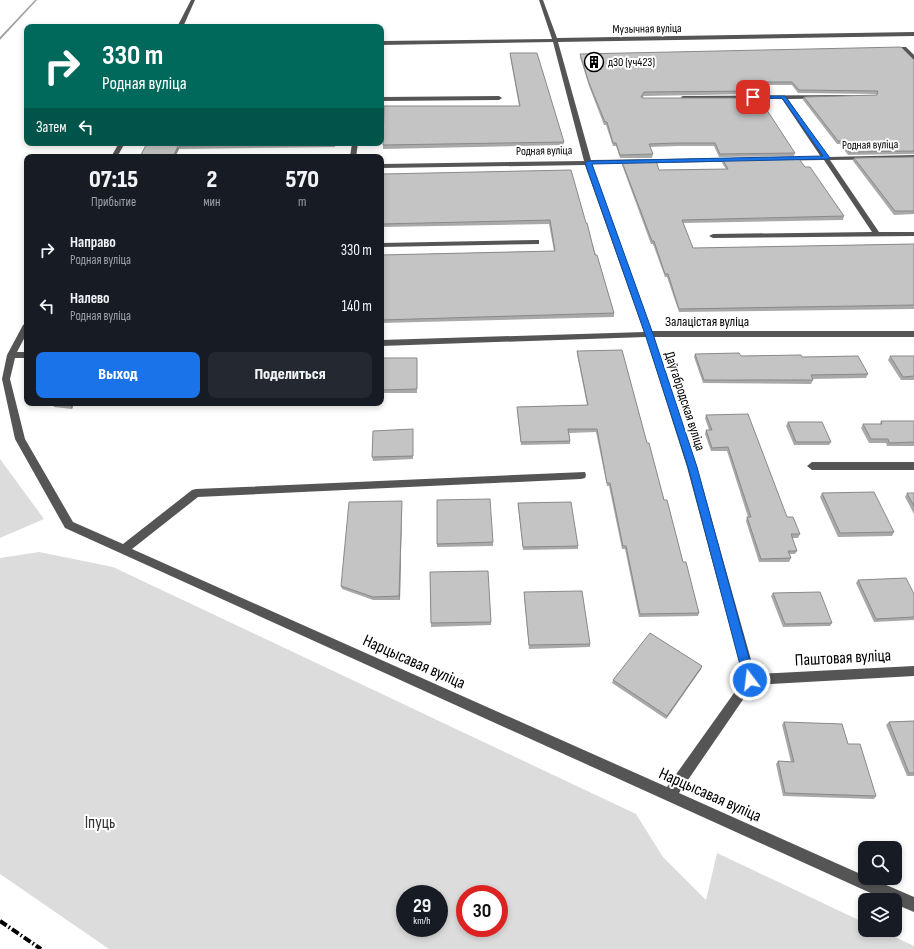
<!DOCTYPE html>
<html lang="ru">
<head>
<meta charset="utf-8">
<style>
  body { margin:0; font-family:"Sofia Sans Condensed",sans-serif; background:#242831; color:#f1f3f6; height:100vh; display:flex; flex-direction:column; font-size:15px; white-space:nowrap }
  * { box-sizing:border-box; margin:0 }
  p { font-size:13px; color:#9ea1a6 }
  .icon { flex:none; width:22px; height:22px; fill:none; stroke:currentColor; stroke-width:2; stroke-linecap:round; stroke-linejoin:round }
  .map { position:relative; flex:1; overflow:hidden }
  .sheet { position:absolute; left:24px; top:154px; width:360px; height:252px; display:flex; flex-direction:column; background:#171b24; border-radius:8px; box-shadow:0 2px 6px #0003 }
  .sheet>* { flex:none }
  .top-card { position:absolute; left:24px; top:24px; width:360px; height:122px; border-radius:8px; box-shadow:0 2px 6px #0003; background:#00695c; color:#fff; overflow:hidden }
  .tools { position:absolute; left:858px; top:841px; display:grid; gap:8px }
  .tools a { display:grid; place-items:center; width:44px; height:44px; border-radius:8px; background:#171b24; box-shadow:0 2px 6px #0003; font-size:20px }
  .speed { position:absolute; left:396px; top:885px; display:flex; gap:8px; font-size:20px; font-weight:700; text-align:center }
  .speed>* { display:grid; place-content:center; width:52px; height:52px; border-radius:50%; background:#171b24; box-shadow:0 2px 6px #0003; line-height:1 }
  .speed small { font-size:10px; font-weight:400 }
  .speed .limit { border:6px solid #d22; background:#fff; color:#111 }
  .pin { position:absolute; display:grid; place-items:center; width:34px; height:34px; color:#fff; margin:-17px; border-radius:8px; box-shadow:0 2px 6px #0006 }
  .me { position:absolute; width:44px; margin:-22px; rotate:345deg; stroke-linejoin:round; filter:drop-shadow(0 0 3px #0008) }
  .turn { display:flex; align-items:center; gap:14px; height:84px; padding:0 12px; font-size:18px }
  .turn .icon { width:52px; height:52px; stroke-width:2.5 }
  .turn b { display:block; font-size:28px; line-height:34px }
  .then { display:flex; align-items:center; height:38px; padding:0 12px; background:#0003; gap:8px; font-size:15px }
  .eta { display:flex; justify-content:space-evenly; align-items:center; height:68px; text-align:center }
  .eta b { font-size:24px; font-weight:800; line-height:28px }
  .action { display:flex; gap:8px; margin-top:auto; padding:8px 12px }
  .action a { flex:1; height:46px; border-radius:8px; background:#1a73e8; color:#fff; font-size:16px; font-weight:800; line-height:46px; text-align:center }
  .action a+a { background:#242831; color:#f1f3f6 }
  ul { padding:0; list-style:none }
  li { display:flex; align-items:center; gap:12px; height:56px; padding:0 12px }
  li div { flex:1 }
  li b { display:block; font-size:15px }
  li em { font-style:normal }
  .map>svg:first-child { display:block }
  .green { fill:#dcdcdc; fill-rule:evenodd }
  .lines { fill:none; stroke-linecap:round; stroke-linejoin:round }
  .stream { fill:#a3a3a3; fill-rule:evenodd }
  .minor { fill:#555; fill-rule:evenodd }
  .rail { stroke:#000; stroke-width:4; stroke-dasharray:8 2.5 1.5 2.5; stroke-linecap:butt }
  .wall { fill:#a9a9a9 }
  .shaded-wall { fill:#898989 }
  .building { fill:#c4c4c4; stroke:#898989 }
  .route { fill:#1a73e8; stroke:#114b97 }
  .labels { text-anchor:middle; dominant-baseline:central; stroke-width:4; stroke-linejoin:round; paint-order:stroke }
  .far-street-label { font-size:12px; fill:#000; stroke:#fff }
  .far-poi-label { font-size:12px; fill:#000; stroke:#fff; text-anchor:start }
  .street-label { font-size:14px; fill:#000; stroke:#fff }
  .near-street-label { font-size:17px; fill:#000; stroke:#fff }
  .near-park-label { font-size:17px; fill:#333; stroke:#fff }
</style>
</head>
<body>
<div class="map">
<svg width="914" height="949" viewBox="0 0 914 949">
  <rect width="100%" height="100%" fill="#fff"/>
  <g class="green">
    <polygon points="0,459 44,519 0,538"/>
    <path d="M39,552L113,567L636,814L663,857L706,900L717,853L865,923V930H880L914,946V949H109L0,874V558ZM405,894H439V928H405ZM465,894H499V928H465Z"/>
  </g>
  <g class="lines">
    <polygon class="stream" points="35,0 37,0 0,40 0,37"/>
    <g class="minor">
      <polygon points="191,0 195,0 183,27 177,27"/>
      <polygon points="539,0 543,0 557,38 914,32 914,36 558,42 591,160 821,157 782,99 681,99 681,97 683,96 854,95 854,97 852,98 788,99 828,157 914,155 914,159 830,160 879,232 914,232 914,236 713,238 709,236 713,234 872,232 824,160 592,164 652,331 914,331 914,337 654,337 697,467 755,674 914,666 914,676 753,685 679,793 865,876 865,878 870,878 914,897 914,912 895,904 895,900 886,900 65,528 15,439 2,379 7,355 23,325 27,322 27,333 17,352 27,352 27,358 15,358 10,379 25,439 73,522 123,544 192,490 196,489 585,472 586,475 585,478 581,479 198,497 132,549 667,787 744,679 687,467 646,337 381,346 381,340 644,332 585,165 381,168 381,164 584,161 553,42 381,45 381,41 552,39"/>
      <polygon points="902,47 906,47 914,55 914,60 902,49"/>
      <polygon points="381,97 499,96 502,98 499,100 381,101"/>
      <polygon points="119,143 125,143 117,157 111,157"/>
      <polygon points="352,143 358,143 356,157 350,157"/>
      <polygon points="536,240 539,240 539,244 381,247 381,243"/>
      <polygon points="812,462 914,462 914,470 812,470 807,466"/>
    </g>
    <polyline class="rail" points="0,921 41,949"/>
  </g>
  <g class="wall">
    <polygon points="510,53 564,142 563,145 383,149 383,145 519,106 510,56"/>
    <polygon points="580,54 914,60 914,154 848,155 840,144 837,144 803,100 804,97 876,95 877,94 798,93 792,85 751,85 754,91 754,94 644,96 642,98 795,153 794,156 719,157 714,146 678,146 650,147 653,154 652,158 620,158 616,146 613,146 606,125 604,125 589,86 580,57"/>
    <polygon points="147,143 335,143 335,147 179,149 175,157 140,157"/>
    <polygon points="914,157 914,214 894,215 853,161 854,158"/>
    <polygon points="723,160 805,167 844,216 843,220 683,223 693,248 914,244 914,309 679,312 667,277 665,277 653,244 651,244 622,165 622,162 659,170 726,169 722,163"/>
    <polygon points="383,174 586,223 614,313 614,317 381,323 381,255 554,251 549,224 381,227"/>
    <polygon points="577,351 647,443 683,562 699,613 698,616 639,617 625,549 622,549 609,486 607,486 596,432 569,433 570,441 570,444 521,445 517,410 517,407 587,405 577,354"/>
    <polygon points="695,354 741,356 802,357 868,374 866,378 812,379 813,380 811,384 703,383 694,357"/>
    <polygon points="890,356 914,356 914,380 901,380 888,360"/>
    <rect x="381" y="358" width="36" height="35"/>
    <polygon points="52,403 74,403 72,409 54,407"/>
    <polygon points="706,415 800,534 798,538 792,538 797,551 795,554 790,554 791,558 789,562 759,562 746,521 747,517 748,517 727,451 711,451 705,434 706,430 709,430 705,418"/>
    <polygon points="881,421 914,421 914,446 887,446 886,443 869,443 861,428 863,424 880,424"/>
    <polygon points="788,422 831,442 829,445 794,445 786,426"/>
    <polygon points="413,429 413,459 373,461 372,457"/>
    <polygon points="822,493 894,532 892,536 838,537 820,497"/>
    <polygon points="907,493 914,493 914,514 905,497"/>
    <polygon points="437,500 493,542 493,546 437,547"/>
    <polygon points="518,503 578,546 578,549 523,550 518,506"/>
    <polygon points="402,504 400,600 373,600 342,589 341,586"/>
    <polygon points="430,572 491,622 491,625 431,627"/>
    <polygon points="858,580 914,594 914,620 874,622 856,583"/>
    <polygon points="524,592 590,644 590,647 529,649 524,596"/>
    <polygon points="773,593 832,623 830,626 783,627 771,596"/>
    <polygon points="702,666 701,669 666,719 612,683 613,680"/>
    <polygon points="914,721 914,776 907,776 886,725 889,722"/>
    <polygon points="784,722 848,744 876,796 874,799 783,796 776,764 778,761 791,762 782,725"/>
  </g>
  <g class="shaded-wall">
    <polygon points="178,146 179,149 175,157 173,157"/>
    <polygon points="71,403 74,403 72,409 70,405"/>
    <polygon points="402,501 402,504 400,600 399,596"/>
    <polygon points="702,666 701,669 666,719 667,716"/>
  </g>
  <g class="building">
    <polygon points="901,47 914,60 914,151 849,152 842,141 838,141 804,97 877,95 878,91 799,90 792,82 749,82 754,91 644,92 641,97 643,98 759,98 795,153 720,154 715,143 678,143 649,144 653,154 620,155 616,143 613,143 607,122 605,122 589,83 580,54"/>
    <polygon points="510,53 537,53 564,142 383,145 384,106 520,106"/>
    <polygon points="147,143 335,143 335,144 178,146 173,157 140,157"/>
    <polygon points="914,157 914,211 895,211 854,158"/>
    <polygon points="799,159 805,167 810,167 844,216 682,220 693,248 914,244 914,305 679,309 668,274 665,274 654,241 652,241 622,162 656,161 659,170 728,169 723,160"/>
    <polygon points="571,170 586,223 587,223 595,255 597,255 614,313 381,320 381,255 555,251 550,220 381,224 383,174"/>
    <polygon points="622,350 647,443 649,443 664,500 667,500 683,562 686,562 699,613 640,614 626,546 623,546 610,483 607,483 597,429 568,429 570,441 521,442 517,407 588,405 577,351"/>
    <polygon points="739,353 741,356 801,355 802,357 858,356 868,374 811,375 813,380 704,380 695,354"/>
    <polygon points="890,356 914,356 914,376 903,377"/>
    <polygon points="381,358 417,358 417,389 381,390"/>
    <polygon points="52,403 71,403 70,405 52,404"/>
    <polygon points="748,414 787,517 793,517 800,534 791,534 797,551 788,551 791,558 761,559 747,517 751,517 728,447 712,448 706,430 712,430 706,415"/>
    <polygon points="881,421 914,421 914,442 889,443 888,439 871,439 863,424 882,424"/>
    <polygon points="788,422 822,422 831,442 796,442"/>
    <polygon points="413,429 413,456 372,457 373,431"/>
    <polygon points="874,492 894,532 840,533 822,493"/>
    <polygon points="907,493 914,493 914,506"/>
    <polygon points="490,499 493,542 437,544 437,500"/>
    <polygon points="402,501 399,596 373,597 341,586 349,502"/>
    <polygon points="571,502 578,546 523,547 518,503"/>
    <polygon points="488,571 491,622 431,623 430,572"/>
    <polygon points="906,578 914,594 914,617 876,619 858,580"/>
    <polygon points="582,591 590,644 529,645 524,592"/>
    <polygon points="820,592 832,623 785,624 773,593"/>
    <polygon points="650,633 702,666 667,716 613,680"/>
    <polygon points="914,721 914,773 909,773 889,722"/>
    <polygon points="784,722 842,724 848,744 860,744 876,796 785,793 778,761 794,762"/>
  </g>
  <polygon class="route" points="751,96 785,96 830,158 829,159 592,164 653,334 697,467 755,680 753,683 750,685 746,683 744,680 688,467 645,334 585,163 588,161 823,156 782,98 753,99"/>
  <defs>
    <symbol id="building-ring" viewBox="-11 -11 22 22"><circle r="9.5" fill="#fff" stroke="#000" stroke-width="1.5"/><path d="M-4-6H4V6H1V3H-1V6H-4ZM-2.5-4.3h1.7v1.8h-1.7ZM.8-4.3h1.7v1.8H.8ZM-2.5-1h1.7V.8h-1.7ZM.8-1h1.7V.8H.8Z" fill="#000"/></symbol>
  </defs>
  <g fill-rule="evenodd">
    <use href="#building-ring" x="583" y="51" width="22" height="22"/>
  </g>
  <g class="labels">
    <g class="far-street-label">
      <text transform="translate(647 29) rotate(-1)">Музычная вуліца</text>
      <text transform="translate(870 145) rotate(-1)">Родная вуліца</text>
      <text transform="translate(544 151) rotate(-1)">Родная вуліца</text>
    </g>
    <g class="far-poi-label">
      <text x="608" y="62">д30 (уч423)</text>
    </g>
    <g class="street-label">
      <text x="707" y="321">Залацістая вуліца</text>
      <text transform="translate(685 401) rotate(72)">Даўгабродская вуліца</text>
    </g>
    <g class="near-street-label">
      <text transform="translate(843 658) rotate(-3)">Паштовая вуліца</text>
      <text transform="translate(414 662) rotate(24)">Нарцысавая вуліца</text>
      <text transform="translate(710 795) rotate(24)">Нарцысавая вуліца</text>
    </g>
    <g class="near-park-label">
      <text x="100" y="823">Іпуць</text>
    </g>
  </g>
</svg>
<div class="tools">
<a><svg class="icon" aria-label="search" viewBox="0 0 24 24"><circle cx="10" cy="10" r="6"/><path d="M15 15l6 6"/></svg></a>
<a><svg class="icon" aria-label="layers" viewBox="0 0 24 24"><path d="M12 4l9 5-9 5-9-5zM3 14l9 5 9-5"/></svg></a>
</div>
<div class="speed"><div>29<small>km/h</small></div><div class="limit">30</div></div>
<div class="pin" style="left:753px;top:97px;background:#d93025"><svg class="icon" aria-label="arrive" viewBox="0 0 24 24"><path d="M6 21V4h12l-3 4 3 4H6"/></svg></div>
<svg class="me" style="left:750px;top:680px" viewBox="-20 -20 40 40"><circle r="17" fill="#1a73e8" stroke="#fff" stroke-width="3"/><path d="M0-11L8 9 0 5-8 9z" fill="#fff"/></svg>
<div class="top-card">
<div class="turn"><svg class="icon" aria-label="right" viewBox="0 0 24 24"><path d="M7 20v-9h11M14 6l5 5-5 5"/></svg><div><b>330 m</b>Родная вуліца</div></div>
<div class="then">Затем<svg class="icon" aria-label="left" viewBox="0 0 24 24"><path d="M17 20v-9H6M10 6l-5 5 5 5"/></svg></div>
</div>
<section class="sheet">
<div class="eta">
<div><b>07:15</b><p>Прибытие</p></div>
<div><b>2</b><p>мин</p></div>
<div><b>570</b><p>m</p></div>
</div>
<ul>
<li><svg class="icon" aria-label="right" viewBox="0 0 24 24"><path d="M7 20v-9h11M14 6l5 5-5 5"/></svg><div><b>Направо</b><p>Родная вуліца</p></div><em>330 m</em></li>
<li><svg class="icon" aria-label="left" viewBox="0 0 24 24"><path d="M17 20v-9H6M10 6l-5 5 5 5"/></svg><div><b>Налево</b><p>Родная вуліца</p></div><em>140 m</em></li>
</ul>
<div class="action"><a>Выход</a><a>Поделиться</a></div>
</section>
</div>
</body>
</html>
